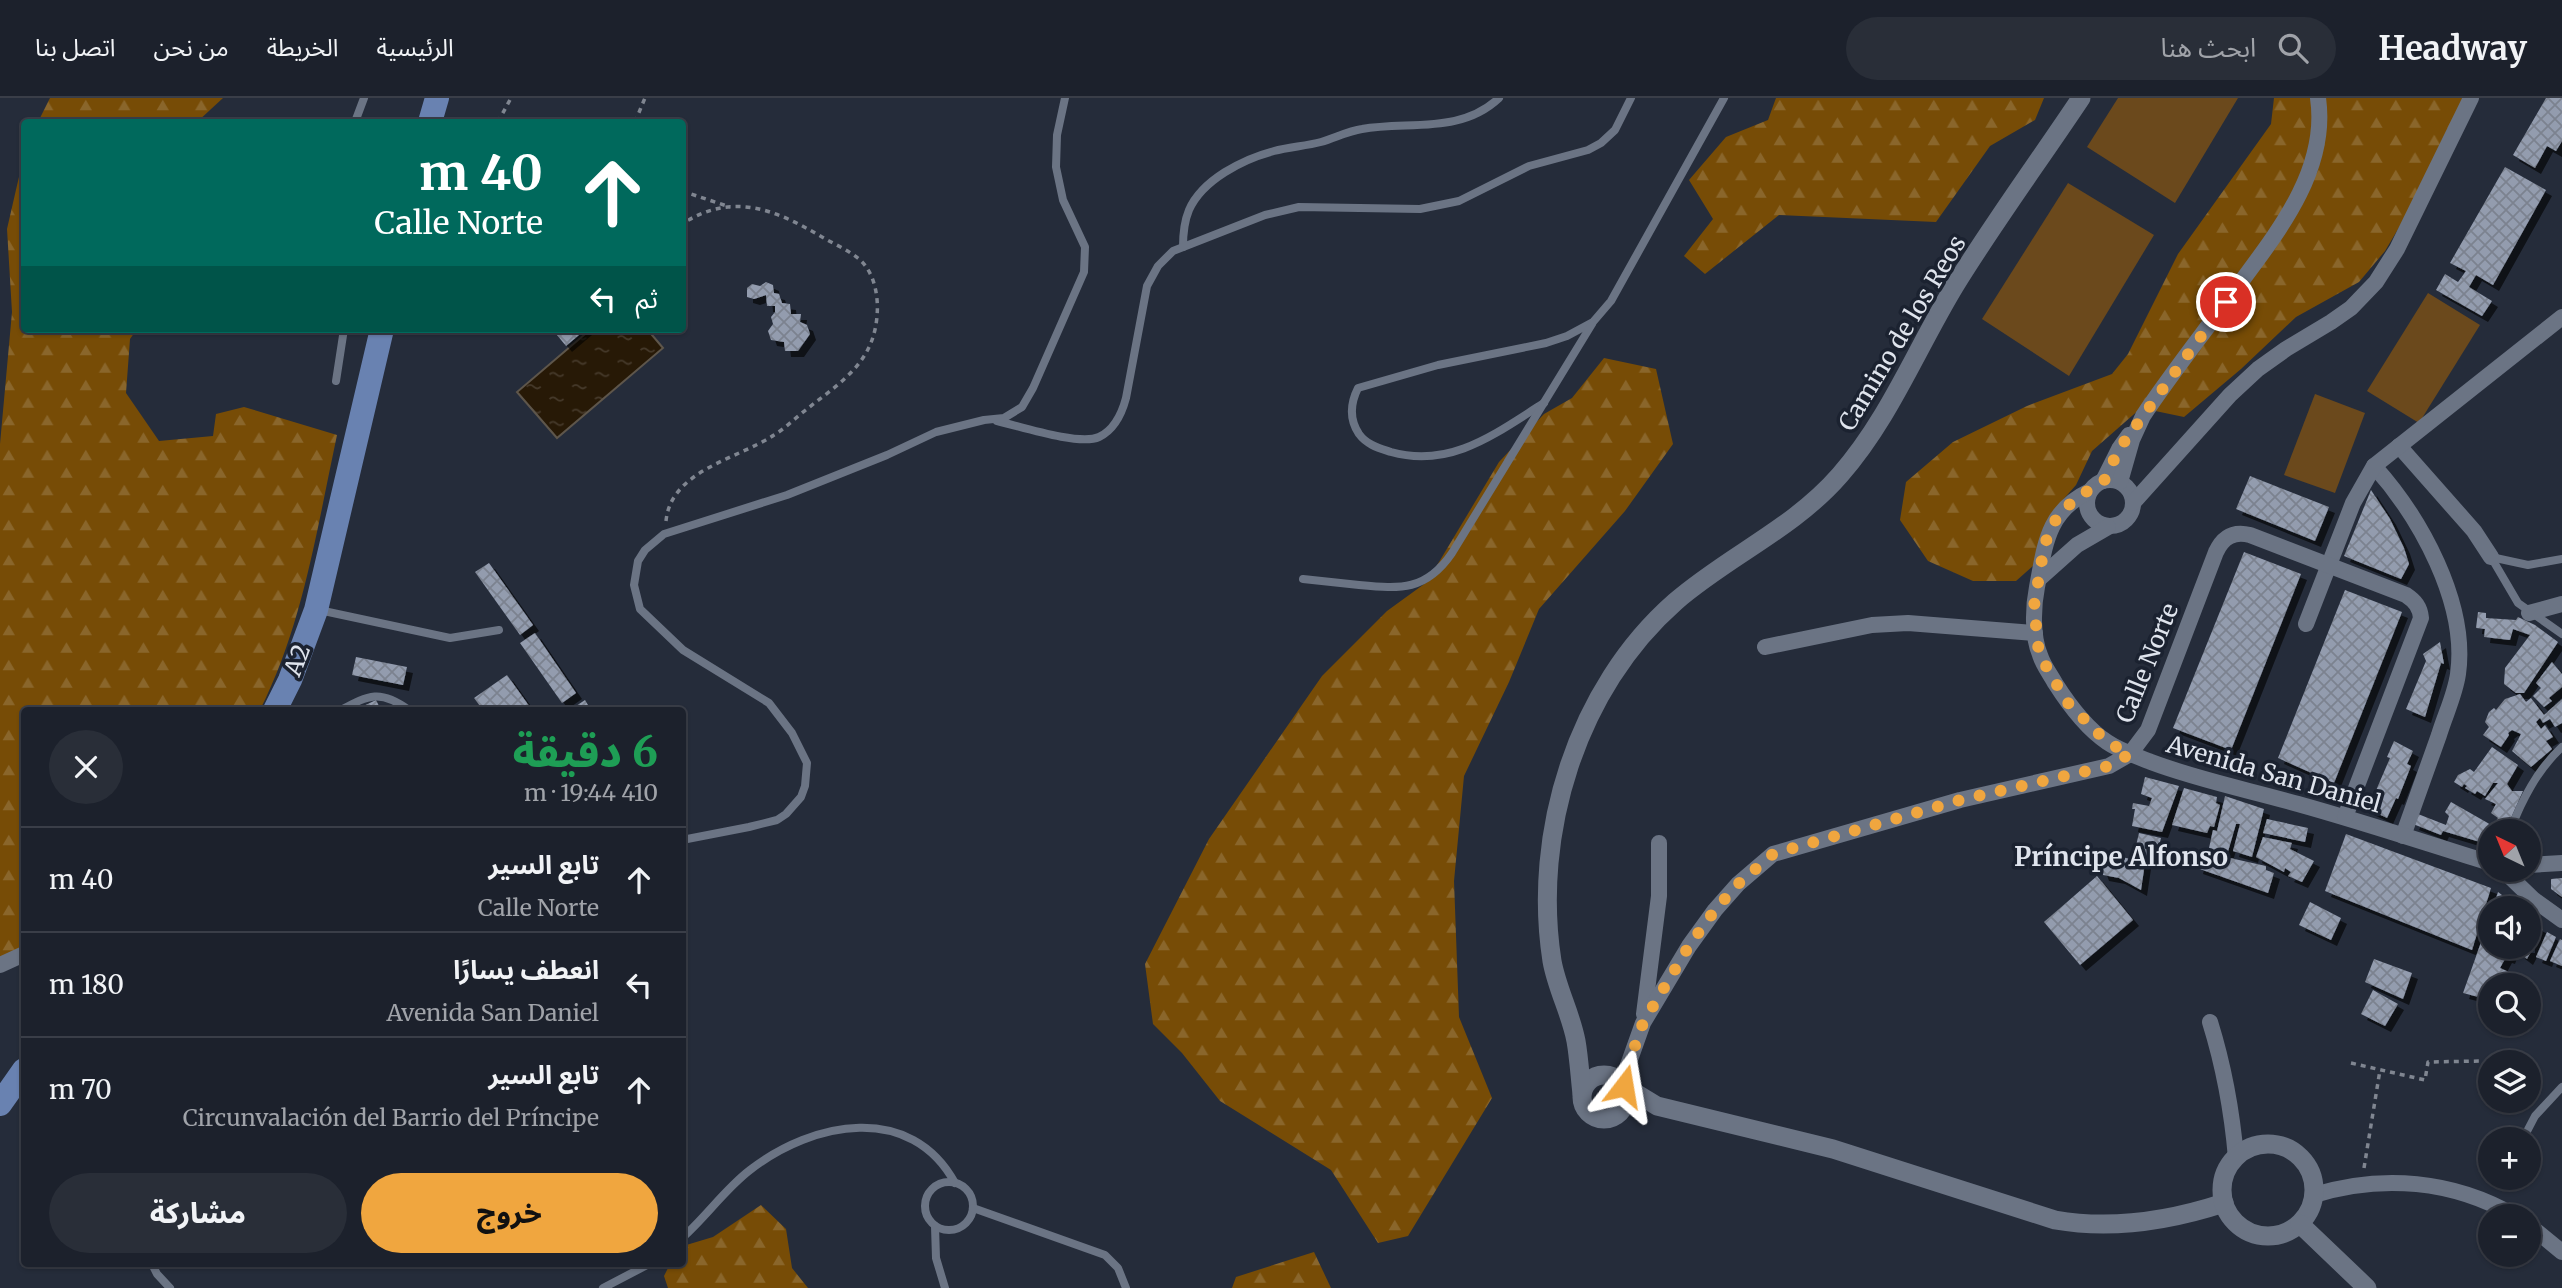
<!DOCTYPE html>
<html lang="ar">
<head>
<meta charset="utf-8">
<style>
  body { margin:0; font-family:Merriweather,"Noto Sans Arabic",serif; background:#292e38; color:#f1f3f6; direction:rtl; height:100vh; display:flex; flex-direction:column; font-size:26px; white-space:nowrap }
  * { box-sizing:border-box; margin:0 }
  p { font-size:23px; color:#a0a3a9 }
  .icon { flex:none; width:38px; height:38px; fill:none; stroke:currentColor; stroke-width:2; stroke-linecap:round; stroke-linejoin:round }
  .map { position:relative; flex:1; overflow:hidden; direction:ltr }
  .sheet { position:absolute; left:21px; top:609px; width:665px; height:560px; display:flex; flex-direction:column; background:#1c212c; border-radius:7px; box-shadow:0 2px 5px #0004,0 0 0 2px #3a3e48; direction:rtl }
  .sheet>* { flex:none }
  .guide { position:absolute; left:21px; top:21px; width:665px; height:214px; border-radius:7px; box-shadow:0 2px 5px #0004,0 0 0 2px #3a3e48; direction:rtl; background:#00695c; color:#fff; overflow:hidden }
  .needle { width:46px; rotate:317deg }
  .controls { position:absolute; left:2478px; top:721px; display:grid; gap:14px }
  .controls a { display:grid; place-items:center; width:63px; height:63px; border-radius:50%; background:#1c212c; box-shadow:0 2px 5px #0004,0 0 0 2px #3a3e48; font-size:35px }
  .pin { position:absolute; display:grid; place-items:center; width:60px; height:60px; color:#fff; margin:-30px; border:4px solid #fff; border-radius:50%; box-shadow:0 2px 7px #0007 }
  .me { position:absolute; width:77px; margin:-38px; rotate:14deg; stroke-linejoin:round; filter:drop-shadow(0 0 5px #0008) }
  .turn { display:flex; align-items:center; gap:24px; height:147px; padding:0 28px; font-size:32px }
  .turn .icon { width:91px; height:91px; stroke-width:2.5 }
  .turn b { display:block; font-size:49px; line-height:60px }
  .then { display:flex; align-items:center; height:66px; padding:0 28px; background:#0003; gap:14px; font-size:26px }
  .round { display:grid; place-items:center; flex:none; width:74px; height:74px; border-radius:37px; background:#292e38 }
  .head { display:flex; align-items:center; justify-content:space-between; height:119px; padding:0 28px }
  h1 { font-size:42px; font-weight:800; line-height:52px; color:#1e9e55 }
  .action { display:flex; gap:14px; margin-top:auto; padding:14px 28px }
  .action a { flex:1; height:80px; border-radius:42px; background:#f0a63f; color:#111; font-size:28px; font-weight:800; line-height:80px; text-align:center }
  .action a+a { background:#292e38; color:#f1f3f6 }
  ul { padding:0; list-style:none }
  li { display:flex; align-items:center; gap:21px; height:105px; padding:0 28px; border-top:2px solid #3a3e48 }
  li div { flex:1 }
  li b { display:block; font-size:26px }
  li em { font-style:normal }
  header { display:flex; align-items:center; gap:42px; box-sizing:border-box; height:98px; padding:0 35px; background:#1c212c; border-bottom:2px solid #3a3e48 }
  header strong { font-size:33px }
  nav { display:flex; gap:38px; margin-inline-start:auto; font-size:24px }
  .search { width:490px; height:63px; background:#292e38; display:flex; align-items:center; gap:18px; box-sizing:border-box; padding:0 24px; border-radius:38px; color:#a0a3a9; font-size:26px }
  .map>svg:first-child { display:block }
  .forest { fill:url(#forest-firs) }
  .park { fill:#6b491c }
  .water { fill:url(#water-ripples); stroke:#5e564b; stroke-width:2 }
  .building { fill:url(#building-cross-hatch); filter:url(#shadow) }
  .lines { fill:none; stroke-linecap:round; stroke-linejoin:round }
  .path { stroke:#808691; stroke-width:3.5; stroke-dasharray:5 5; stroke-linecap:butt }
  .service { stroke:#6b7484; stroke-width:8 }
  .minor { stroke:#6b7484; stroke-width:16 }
  .tertiary { stroke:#6b7484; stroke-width:19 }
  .primary { stroke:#6982b1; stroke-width:24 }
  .route { stroke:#f0a63f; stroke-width:12; stroke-dasharray:0 21.6 }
  .labels { text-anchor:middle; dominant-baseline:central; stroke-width:7; stroke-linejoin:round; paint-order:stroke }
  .street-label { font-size:24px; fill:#dfe4ed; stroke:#1b2230 }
  .neighbourhood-label { font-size:26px; font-weight:bold; fill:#dfe4ed; stroke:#1b2230 }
</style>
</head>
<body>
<header>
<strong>Headway</strong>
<div class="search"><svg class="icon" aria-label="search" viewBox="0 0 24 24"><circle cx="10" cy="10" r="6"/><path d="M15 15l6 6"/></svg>ابحث هنا</div>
<nav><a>الرئيسية</a><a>الخريطة</a><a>من نحن</a><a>اتصل بنا</a></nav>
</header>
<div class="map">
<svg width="2562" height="1190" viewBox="0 0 2562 1190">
  <defs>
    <pattern id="forest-firs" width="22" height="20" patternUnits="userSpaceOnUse" patternTransform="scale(1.75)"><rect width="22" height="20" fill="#774c06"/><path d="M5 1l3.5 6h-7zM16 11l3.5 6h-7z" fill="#8a662b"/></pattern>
    <pattern id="water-ripples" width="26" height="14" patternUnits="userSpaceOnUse" patternTransform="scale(1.75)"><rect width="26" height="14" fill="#271906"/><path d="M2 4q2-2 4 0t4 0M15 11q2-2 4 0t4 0" fill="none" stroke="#463a2b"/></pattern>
    <pattern id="building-cross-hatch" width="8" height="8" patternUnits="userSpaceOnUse" patternTransform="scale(1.75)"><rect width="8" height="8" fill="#939cae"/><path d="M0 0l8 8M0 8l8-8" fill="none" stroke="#7b828f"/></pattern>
    <filter id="shadow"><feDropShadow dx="6" dy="6" stdDeviation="0" flood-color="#0009"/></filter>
  </defs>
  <rect width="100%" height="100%" fill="#252c3a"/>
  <g class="forest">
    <polygon points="50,0 223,0 197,24 38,24"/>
    <polygon points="1776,0 2044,0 2035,22 1990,48 1936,124 1779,117 1705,176 1684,158 1713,121 1689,82 1726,39 1768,22"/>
    <polygon points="2274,0 2465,0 2417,99 2385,153 2359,184 2296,219 2241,271 2184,319 2141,310 2092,353 2076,387 2061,404 2043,459 2016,483 1973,483 1928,463 1900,422 1906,384 1953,344 2027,308 2112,276 2128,256 2178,156 2271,26"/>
    <path d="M24,57V231H137L130,241L126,295L159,343L213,338L216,316L244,309L337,337C317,430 303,527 260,612H24V854L0,864V346L12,214L7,131Z"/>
    <polygon points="1604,260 1656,271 1673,346 1625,413 1539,511 1509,584 1464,678 1454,783 1459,919 1492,1000 1408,1138 1378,1145 1331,1072 1220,1003 1182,955 1153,926 1145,866 1209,741 1322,578 1387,513 1427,484 1499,364 1544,316 1572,300"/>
    <polygon points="761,1107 786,1131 792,1170 808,1190 668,1190 664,1178 670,1166 682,1166 683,1148 713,1139"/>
    <polygon points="1314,1154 1331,1190 1232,1190 1236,1179"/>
  </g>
  <g class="park">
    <polygon points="2118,0 2238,0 2175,105 2087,49"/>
    <polygon points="2068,85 2154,137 2069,278 1982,221"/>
    <polygon points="2428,195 2480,227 2419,325 2367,293"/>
    <polygon points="2315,296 2365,315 2335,395 2284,377"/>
  </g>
  <polygon class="water" points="591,231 647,231 663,250 557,340 517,294"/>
  <g class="building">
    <polygon points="2546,0 2562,0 2562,43 2556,53 2547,48 2535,70 2513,57"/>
    <polygon points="2505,69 2546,92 2493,187 2476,177 2469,189 2492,203 2482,218 2436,192 2445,176 2458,184 2466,173 2450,165"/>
    <polygon points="766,184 773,187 774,195 779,196 782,205 790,206 791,216 801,216 800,224 807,227 810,236 798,253 785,253 784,244 771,242 768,233 773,226 771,219 775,214 775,208 767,208 766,197 754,201 747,199 747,190 752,186 760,188"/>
    <polygon points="552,231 586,231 566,248"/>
    <polygon points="2250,378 2329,409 2315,443 2236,411"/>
    <polygon points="2371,392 2390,421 2404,450 2409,466 2401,481 2344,458"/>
    <polygon points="2244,454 2301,476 2231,652 2173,630"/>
    <polygon points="489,465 533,527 520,537 475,474"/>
    <polygon points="2345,492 2402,514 2334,685 2278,660"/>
    <polygon points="2478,514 2486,515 2486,520 2516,522 2518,519 2535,527 2558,544 2524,595 2516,595 2504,586 2505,570 2530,537 2513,531 2510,542 2484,539 2485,531 2476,530"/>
    <polygon points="535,535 576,595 562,605 520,545"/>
    <polygon points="2440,544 2444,566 2441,565 2425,619 2406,611 2426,563 2423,556"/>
    <polygon points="356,559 407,569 403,587 352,577"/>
    <polygon points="2552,564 2562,576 2562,589 2549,600 2552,603 2544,609 2533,598 2541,590 2536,585"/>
    <polygon points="507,577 532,612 483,612 474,600"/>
    <polygon points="2520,596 2526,604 2531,600 2544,617 2562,601 2562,625 2555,629 2550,621 2543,625 2540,620 2536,624 2541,631 2545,627 2553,639 2546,643 2552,651 2531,669 2512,653 2521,636 2512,632 2508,635 2509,637 2501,649 2483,637 2489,629 2485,624 2489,614 2494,610 2496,612 2505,601"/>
    <polygon points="376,602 381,612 355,612"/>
    <polygon points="585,602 591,612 575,612 573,610"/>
    <polygon points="2394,643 2413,653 2407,666 2411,668 2398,701 2396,700 2387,720 2368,711 2390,660 2387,659"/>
    <polygon points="2492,649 2518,667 2507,686 2512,693 2523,693 2505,733 2490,733 2490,747 2443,733 2441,737 2413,726 2418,716 2446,727 2449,718 2445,714 2451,704 2493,728 2498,720 2491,715 2496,706 2485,701 2498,685 2493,685 2485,698 2477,693 2475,696 2465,690 2467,688 2464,686 2462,689 2454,684 2458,677 2470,671 2474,674"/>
    <polygon points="2145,679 2179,688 2162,734 2132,728 2135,711 2132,711 2133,705 2149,708 2152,700 2141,696"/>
    <polygon points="2184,690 2217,699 2216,705 2220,707 2214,729 2210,728 2207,735 2172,727"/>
    <polygon points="2225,698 2264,711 2252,759 2233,753 2240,726 2236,726 2227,757 2209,750 2213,732 2217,733"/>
    <polygon points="2267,721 2308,730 2305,744 2263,735"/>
    <polygon points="2139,735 2161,740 2156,761 2134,756"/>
    <polygon points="2346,736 2491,790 2472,852 2325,793"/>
    <polygon points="2263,739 2292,745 2290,751 2314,763 2302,784 2288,778 2291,774 2285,770 2284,774 2256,759"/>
    <polygon points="2100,753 2145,765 2141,792 2119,780 2103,777 2099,765"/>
    <polygon points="2201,753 2229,764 2230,760 2266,768 2266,772 2274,775 2268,795 2197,770"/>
    <polygon points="2097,778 2133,822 2080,867 2044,824"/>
    <polygon points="2562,780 2562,799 2551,791 2551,781"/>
    <polygon points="2498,794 2519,810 2493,810"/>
    <polygon points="2310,804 2341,820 2331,842 2299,827"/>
    <polygon points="2490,819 2490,849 2513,849 2509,860 2506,859 2500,870 2513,876 2510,887 2490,887 2490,902 2463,895"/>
    <polygon points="2529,823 2543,831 2527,861 2519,855 2522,849 2529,849"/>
    <polygon points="2547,834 2556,839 2546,863 2536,859"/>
    <polygon points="2560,841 2562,842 2562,868 2550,863"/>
    <polygon points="2374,861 2412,875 2403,901 2365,884"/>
    <polygon points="2373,892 2398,906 2385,928 2361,916"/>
  </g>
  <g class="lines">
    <g class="path">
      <polyline points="498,24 511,0"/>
      <polyline points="635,24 645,0"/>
      <polyline points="682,93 730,109"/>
      <path d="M666,423C671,372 738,361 774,337C786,330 796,319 807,311C832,291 861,273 872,242C881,217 880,179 859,161C848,152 834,146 822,139C776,112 733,93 682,126"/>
      <polyline points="2351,965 2425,982 2428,964 2483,963"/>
      <polyline points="2364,1070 2380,972"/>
    </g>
    <g class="service">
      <polyline points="355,24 364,0"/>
      <path d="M1183,149C1183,136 1184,124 1189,112C1202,82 1243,61 1274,53C1289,49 1306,48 1321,44C1335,40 1348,33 1362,31C1409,23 1461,36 1499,0"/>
      <polyline points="336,283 344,231"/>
      <path d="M1544,305C1496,335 1451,371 1391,354C1379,350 1367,347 1359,336C1349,321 1350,306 1358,290L1438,267L1546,245L1567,238L1593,224L1611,203L1724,0"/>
      <path d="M997,323C1019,328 1079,348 1099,339C1114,332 1122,315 1126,300L1147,188L1158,168L1173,153L1265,117L1299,109L1420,111L1459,103L1529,68L1588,52L1601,45L1615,32L1631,0"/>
      <polyline points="2491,459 2518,505 2562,536"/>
      <polyline points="2491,459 2528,467 2562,461"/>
      <path d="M1303,481C1322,483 1340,485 1359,487C1401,491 1426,493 1452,455L1592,226"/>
      <polyline points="319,512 450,540 499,532"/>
      <path d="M341,612C369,597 380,591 409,612"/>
      <path d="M2510,733C2522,702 2537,672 2562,649"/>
      <polyline points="682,742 749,729 777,722 786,716 801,699 805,688 807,665 792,635 769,605 683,552 640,511 634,487 638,463 645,452 664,436 787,397 887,357 936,334 984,322 1004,320 1022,309 1033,290 1084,174 1085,149 1063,102 1056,69 1057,37 1065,0"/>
      <polyline points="2523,1041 2535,1018 2562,989"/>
      <circle cx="949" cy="1108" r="24"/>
      <polyline points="973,1110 1105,1157 1118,1170 1126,1190"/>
      <polyline points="935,1128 936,1160 945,1190"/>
      <path d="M682,1140C706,1119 725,1091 750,1072C813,1023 911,1004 955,1085"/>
      <polyline points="152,1166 157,1176 170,1190"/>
      <polyline points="603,1190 649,1166"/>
    </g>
    <g class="minor">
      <polyline points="2399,348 2474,433 2491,459"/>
      <path d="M2374,368C2420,419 2468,505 2458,576C2455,597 2445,617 2439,637C2427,670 2415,704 2403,738"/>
      <circle cx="2110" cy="405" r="23"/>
      <polyline points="2103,383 2119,351 2129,337"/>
      <path d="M2120,384L2132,342L2143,318C2171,276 2202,237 2232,196C2273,140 2329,75 2318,0"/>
      <path d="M2090,393C2047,413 2045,447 2037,489C2033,509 2032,538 2040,557C2043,567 2050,576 2055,585C2069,607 2086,630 2107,644C2120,653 2136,658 2151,664C2199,682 2249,692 2298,706C2363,724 2426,745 2490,765"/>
      <polyline points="2133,405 2230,297 2258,271 2286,251 2331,224 2351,210 2376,184 2397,151 2471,0"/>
      <polyline points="2040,480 2077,447 2108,429"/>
      <polyline points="2529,515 2562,506"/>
      <polyline points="2306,526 2353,405 2374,368 2562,219"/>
      <polyline points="1765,549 1872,527 1908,525 2035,535"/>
      <polyline points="2529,767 2562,765"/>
      <polyline points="2503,772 2533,801 2562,822"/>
      <polyline points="0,867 24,856"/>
      <polyline points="1644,916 1659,798 1659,745"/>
      <path d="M2210,924C2224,969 2232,1013 2236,1060"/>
      <path d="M1622,984L1643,925L1689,848L1715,812L1738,786L1773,756L1960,702L2109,668L2130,656L2148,632L2216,454C2223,439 2234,433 2250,437L2406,497C2415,503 2420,509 2421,520L2345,719"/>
      <path d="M2314,1097C2382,1076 2453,1082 2515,1118"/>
      <polyline points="2529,1127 2562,1154"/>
    </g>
    <g class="tertiary">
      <circle cx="1604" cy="999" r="22"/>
      <path d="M1624,988L1657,1008L1833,1051L2055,1122C2112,1132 2169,1123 2224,1105"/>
      <path d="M1582,996C1580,979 1579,960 1576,943C1571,916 1557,891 1552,863C1532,735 1577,590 1675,504C1728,458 1793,431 1840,377C1889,321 1916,252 1954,189C1994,124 2039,63 2081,0"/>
      <circle cx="2268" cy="1092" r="46"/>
      <polyline points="2300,1126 2367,1190"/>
    </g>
    <g class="primary">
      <polyline points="430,24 437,0"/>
      <polyline points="275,612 290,582 316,512 382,231"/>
      <polyline points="0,1006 24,972"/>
    </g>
  </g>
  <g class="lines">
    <polyline class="route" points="1624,988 1622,985 1643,925 1689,848 1715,812 1738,786 1773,756 1960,702 2109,668 2130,656 2107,644 2067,604 2039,556 2034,508 2042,461 2045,445 2057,419 2076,400 2104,383 2119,351 2226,204"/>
  </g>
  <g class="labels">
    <g class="street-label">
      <text transform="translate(1902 235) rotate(-59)">Camino de los Reos</text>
      <text transform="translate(297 562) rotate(-69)">A2</text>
      <text transform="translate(2147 565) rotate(-68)">Calle Norte</text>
      <text transform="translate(2274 676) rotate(16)">Avenida San Daniel</text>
    </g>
    <g class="neighbourhood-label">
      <text x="2121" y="758">Príncipe Alfonso</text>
    </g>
  </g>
</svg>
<div class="controls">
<a><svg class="needle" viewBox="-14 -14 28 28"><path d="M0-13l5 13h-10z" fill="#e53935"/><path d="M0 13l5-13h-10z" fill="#a0a3a9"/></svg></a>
<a><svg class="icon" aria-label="sound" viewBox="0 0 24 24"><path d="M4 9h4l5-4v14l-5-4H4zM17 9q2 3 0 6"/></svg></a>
<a><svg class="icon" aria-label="search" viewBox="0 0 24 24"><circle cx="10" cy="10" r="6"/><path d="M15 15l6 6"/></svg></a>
<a><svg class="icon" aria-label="layers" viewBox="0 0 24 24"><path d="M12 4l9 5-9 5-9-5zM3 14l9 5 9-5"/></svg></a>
<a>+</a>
<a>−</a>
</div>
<div class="pin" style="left:2226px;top:204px;background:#d93025"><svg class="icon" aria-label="arrive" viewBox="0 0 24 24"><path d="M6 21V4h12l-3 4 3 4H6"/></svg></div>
<svg class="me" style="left:1624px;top:988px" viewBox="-20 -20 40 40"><path d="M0-17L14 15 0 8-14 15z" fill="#f0a63f" stroke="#fff" stroke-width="4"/></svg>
<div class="guide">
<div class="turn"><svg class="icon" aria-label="ahead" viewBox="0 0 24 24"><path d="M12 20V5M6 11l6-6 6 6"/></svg><div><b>40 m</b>Calle Norte</div></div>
<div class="then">ثم<svg class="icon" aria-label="left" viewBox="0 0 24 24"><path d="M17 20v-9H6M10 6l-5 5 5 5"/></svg></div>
</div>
<section class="sheet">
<div class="head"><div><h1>6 دقيقة</h1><p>410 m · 19:44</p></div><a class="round"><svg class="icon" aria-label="close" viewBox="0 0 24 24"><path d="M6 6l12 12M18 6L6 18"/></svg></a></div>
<ul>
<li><svg class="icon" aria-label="ahead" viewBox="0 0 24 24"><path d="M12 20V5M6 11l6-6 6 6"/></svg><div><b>تابع السير</b><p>Calle Norte</p></div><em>40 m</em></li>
<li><svg class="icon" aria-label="left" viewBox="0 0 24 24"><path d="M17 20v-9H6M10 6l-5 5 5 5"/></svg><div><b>انعطف يسارًا</b><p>Avenida San Daniel</p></div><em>180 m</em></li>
<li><svg class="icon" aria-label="ahead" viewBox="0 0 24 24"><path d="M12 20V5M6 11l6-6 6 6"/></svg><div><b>تابع السير</b><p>Circunvalación del Barrio del Príncipe</p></div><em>70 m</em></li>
</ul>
<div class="action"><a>خروج</a><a>مشاركة</a></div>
</section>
</div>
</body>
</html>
